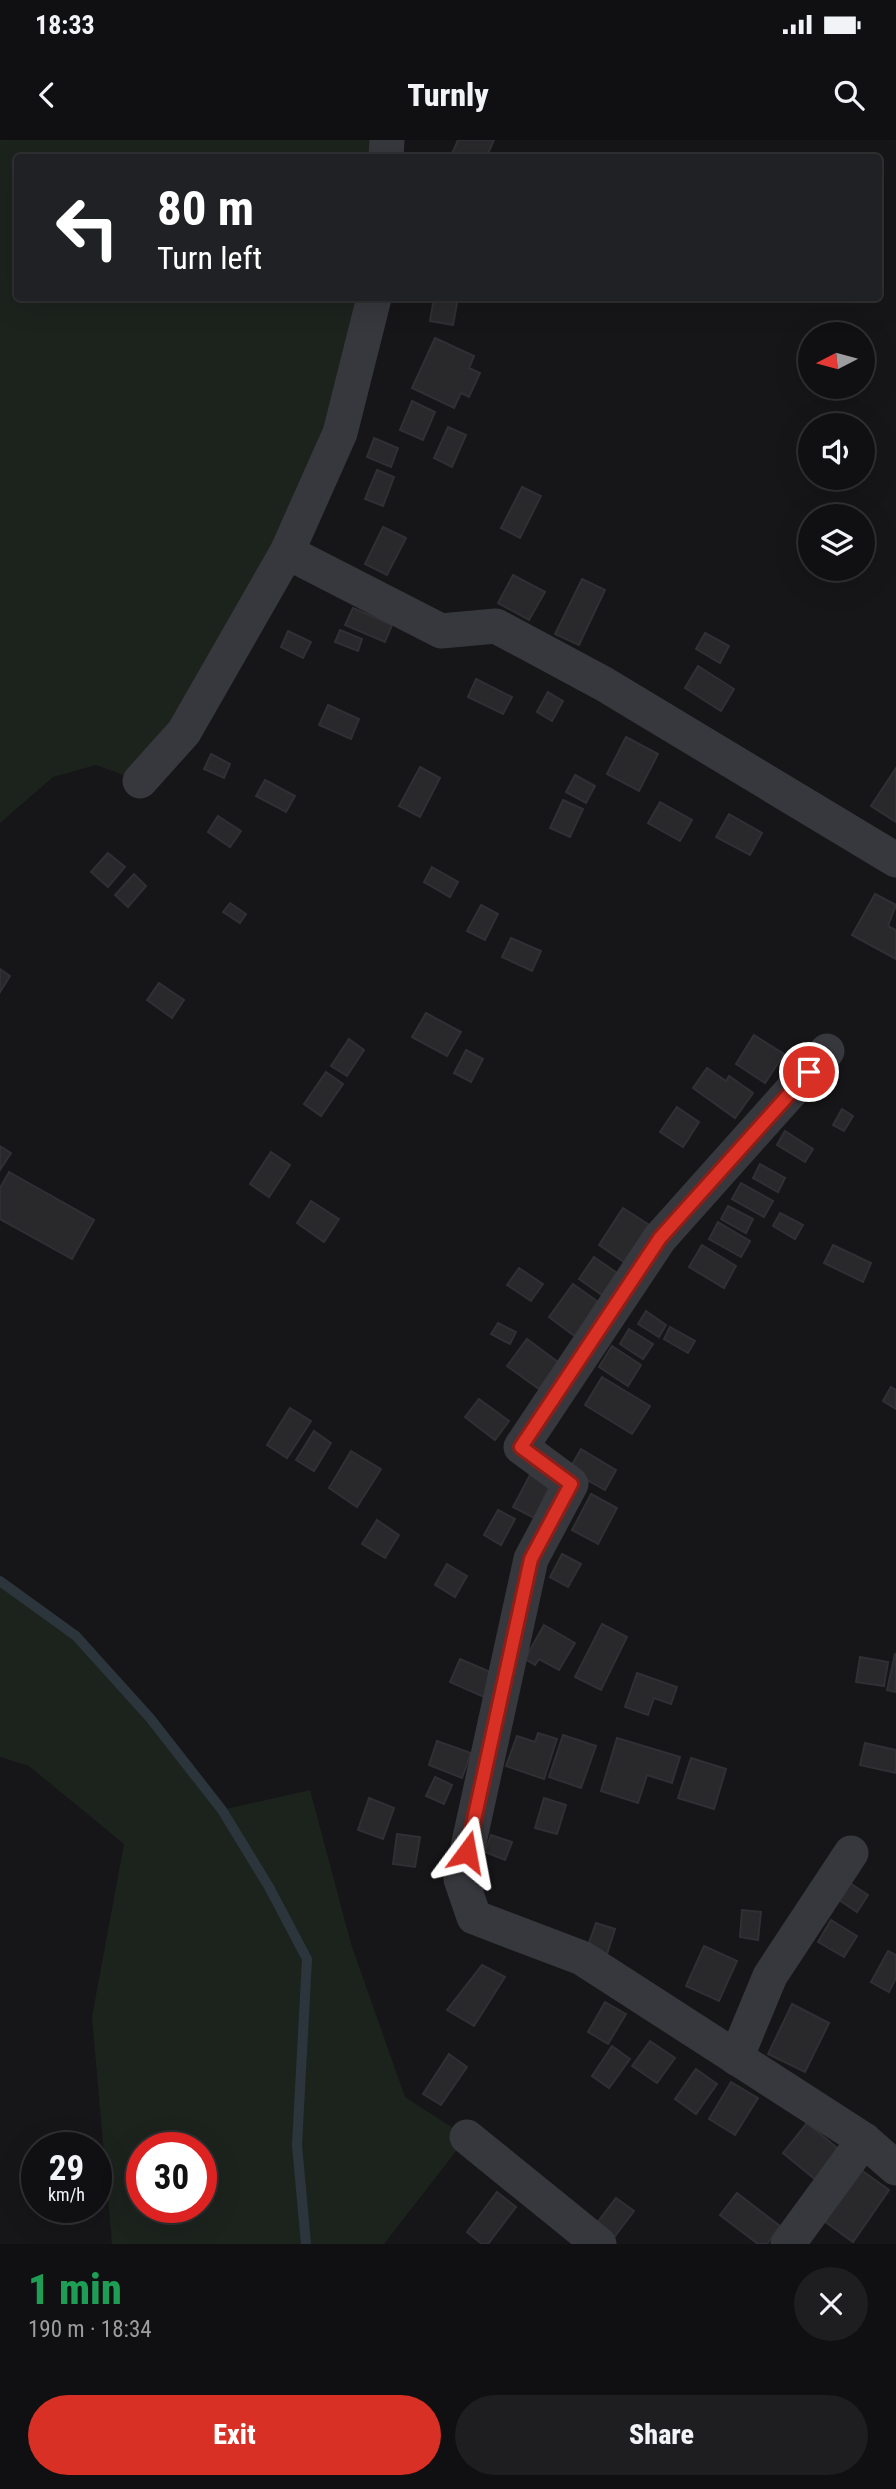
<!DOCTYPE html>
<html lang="en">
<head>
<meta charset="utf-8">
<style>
  body { margin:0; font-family:"Roboto Condensed",sans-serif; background:#1e1e20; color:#f1f3f6; height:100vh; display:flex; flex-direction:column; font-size:26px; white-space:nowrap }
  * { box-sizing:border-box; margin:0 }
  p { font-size:23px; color:#9c9d9f }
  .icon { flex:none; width:38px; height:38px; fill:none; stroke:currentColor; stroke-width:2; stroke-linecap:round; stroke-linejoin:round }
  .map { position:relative; height:2104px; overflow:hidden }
  .details { display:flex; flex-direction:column; background:#101012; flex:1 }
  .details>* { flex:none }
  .top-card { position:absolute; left:14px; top:14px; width:868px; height:147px; border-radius:7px; box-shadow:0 7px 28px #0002,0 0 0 2px #303032; background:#202124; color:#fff; overflow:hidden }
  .needle { width:46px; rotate:264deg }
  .buttons { position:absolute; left:798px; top:182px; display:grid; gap:14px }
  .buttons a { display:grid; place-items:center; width:77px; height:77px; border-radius:50%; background:#101012; box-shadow:0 7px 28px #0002,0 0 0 2px #303032; font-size:35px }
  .speed { position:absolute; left:21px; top:1992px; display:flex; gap:14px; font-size:35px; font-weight:700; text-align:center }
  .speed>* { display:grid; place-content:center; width:91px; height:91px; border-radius:50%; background:#101012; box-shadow:0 7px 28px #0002,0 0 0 2px #303032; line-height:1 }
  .speed small { font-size:18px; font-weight:400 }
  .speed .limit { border:10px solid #d22; background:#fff; color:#111 }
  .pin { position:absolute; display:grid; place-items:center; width:60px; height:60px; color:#fff; margin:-30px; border:4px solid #fff; border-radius:50%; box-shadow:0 2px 7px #0007 }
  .me { position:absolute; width:77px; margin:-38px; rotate:13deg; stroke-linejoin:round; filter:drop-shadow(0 0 5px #0008) }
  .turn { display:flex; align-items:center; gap:24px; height:147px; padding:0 28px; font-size:32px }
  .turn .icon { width:91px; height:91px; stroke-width:2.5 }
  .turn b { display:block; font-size:49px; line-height:60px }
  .round { display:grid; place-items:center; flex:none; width:74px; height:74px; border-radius:37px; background:#1e1e20 }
  .overview { display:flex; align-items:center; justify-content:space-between; height:119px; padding:0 28px }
  h1 { font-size:42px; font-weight:800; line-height:52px; color:#1e9e55 }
  .button { display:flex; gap:14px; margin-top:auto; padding:14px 28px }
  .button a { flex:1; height:80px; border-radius:42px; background:#d93025; color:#fff; font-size:28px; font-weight:800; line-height:80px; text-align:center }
  .button a+a { background:#1e1e20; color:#f1f3f6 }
  .status { display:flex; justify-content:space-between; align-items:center; height:49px; padding:0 35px; background:#101012; direction:ltr }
  .status svg { height:19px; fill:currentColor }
  header { display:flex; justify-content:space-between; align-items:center; height:91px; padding:0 28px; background:#101012; font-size:32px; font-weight:800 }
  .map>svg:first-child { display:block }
  .green { fill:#1c231d; fill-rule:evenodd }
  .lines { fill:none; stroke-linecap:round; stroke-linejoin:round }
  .stream { stroke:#2c353c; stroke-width:10 }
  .building { fill:#29292c; stroke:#303034; stroke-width:2 }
  .minor { stroke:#37383d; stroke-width:35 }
  .route-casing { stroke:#8d1f18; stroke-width:18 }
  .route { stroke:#d93025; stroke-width:12 }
</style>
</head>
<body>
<div class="status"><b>18:33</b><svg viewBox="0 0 49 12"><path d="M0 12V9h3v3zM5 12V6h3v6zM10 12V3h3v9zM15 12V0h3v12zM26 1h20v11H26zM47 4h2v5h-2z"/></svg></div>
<header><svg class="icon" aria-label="back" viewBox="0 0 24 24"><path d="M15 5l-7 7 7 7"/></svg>Turnly<svg class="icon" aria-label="search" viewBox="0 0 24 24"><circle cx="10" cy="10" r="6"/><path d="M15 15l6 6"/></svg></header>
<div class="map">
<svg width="896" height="2104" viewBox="0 0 896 2104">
  <rect width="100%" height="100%" fill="#161618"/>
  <g class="green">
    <polygon points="0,0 387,0 386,18 18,18 18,158 374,158 340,293 140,641 96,625 53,637 0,683"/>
    <path d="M0,1441L76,1496L150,1578L222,1670L310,1650L351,1804L405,1957L467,1997L384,2104H112L92,1877L124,1704L29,1626L0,1617ZM142,2007H201V2067H142Z"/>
  </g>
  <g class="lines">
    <polyline class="stream" points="0,1441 76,1496 150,1578 222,1670 269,1747 307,1819 297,2005 306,2104"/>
  </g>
  <g class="building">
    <polygon points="458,0 494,0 486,18 454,18 451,16"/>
    <polygon points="434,158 458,158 453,185 430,181"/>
    <polygon points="435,198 474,216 469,228 480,233 469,257 461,253 454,268 412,248"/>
    <polygon points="412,261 435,272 423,300 400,290"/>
    <polygon points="448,287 466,295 452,327 434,318"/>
    <polygon points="374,298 398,308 391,327 367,317"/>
    <polygon points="377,330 394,337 383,366 365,359"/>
    <polygon points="522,347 541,356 520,398 501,388"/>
    <polygon points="383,387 406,398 387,435 365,424"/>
    <polygon points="513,435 545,452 529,480 498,463"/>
    <polygon points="582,439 605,450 579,505 555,494"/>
    <polygon points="353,468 392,485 385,502 345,485"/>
    <polygon points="340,490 362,499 358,511 335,502"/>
    <polygon points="288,491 311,502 303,518 281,507"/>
    <polygon points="705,493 729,506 720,523 696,509"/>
    <polygon points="698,526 734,549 721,571 685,548"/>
    <polygon points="476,539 512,557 503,574 468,557"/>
    <polygon points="548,552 563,561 552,581 537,572"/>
    <polygon points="328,565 359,579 351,599 319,585"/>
    <polygon points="626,597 658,614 639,651 607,634"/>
    <polygon points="211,614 230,624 224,638 204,629"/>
    <polygon points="420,627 440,638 420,677 399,666"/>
    <polygon points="896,628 896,682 871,666"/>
    <polygon points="575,635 595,646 586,663 566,652"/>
    <polygon points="265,640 295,656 286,672 256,656"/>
    <polygon points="563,660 583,669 570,697 550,688"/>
    <polygon points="660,662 692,680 680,701 648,683"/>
    <polygon points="729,674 762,693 750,715 716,697"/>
    <polygon points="218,676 241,691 230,707 208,692"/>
    <polygon points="108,713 125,727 108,747 91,732"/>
    <polygon points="432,727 458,742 450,757 424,742"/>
    <polygon points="134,734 146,746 128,767 115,755"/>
    <polygon points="875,754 896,765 888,786 896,790 896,819 852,795"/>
    <polygon points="230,763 246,774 240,783 223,772"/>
    <polygon points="481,765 498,774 485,800 467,791"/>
    <polygon points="511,798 541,811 532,831 502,817"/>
    <polygon points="0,829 10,836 0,852"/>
    <polygon points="159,843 184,860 172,878 147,860"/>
    <polygon points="426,873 461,892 447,916 412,897"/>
    <polygon points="754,895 784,914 765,943 736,924"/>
    <polygon points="349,899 364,910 347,936 331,926"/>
    <polygon points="466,910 483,919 471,942 454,933"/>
    <polygon points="707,928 726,941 729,936 753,953 735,978 693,948"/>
    <polygon points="326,932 343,944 321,976 304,964"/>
    <polygon points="677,967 699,982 683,1007 660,992"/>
    <polygon points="842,969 853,976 844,991 833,985"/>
    <polygon points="785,991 813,1009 805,1022 777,1005"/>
    <polygon points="0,1006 11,1013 0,1030"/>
    <polygon points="271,1012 290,1025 269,1057 250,1044"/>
    <polygon points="760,1024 785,1038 778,1052 753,1038"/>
    <polygon points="9,1032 94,1080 72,1119 0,1079 0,1048"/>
    <polygon points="741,1043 773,1061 764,1077 732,1059"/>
    <polygon points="311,1061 339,1079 324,1102 297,1083"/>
    <polygon points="728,1066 753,1079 746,1093 721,1079"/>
    <polygon points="623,1068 651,1086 627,1124 599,1105"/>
    <polygon points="780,1073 803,1085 795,1099 773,1086"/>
    <polygon points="718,1082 750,1101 741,1117 709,1099"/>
    <polygon points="702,1105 736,1126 724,1148 689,1127"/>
    <polygon points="833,1105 871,1123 863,1142 824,1123"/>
    <polygon points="594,1117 617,1133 602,1155 579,1139"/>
    <polygon points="519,1128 543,1144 531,1161 507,1145"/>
    <polygon points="573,1144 601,1164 576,1197 549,1177"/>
    <polygon points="646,1171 666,1185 659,1197 638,1184"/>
    <polygon points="498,1183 516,1192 510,1204 491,1194"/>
    <polygon points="670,1187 695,1201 688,1213 664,1199"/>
    <polygon points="629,1189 653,1204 643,1219 620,1204"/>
    <polygon points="527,1199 558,1222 539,1249 507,1226"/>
    <polygon points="612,1206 641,1225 628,1246 599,1227"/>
    <polygon points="602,1237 650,1266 632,1294 585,1265"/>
    <polygon points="891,1247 896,1250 896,1269 883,1261"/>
    <polygon points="479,1259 509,1281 495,1300 465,1277"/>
    <polygon points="290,1268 311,1281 287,1318 267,1305"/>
    <polygon points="314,1291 331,1303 314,1331 296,1320"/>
    <polygon points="581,1309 616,1330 605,1350 569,1330"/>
    <polygon points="351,1311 381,1329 357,1367 329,1348"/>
    <polygon points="530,1335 550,1345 534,1378 513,1367"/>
    <polygon points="591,1354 617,1368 598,1404 572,1390"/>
    <polygon points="498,1370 515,1379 501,1405 484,1395"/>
    <polygon points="377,1380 399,1395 385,1418 362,1404"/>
    <polygon points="562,1414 581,1424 568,1447 550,1437"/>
    <polygon points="447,1424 467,1436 455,1457 435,1445"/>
    <polygon points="602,1484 627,1497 601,1550 575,1537"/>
    <polygon points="544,1485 575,1503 559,1530 539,1519 535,1525 525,1519"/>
    <polygon points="895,1514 896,1514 896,1552 887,1550"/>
    <polygon points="860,1517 888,1522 884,1546 856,1542"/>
    <polygon points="460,1519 495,1534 484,1557 450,1542"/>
    <polygon points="637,1533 677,1547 671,1564 654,1558 648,1575 625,1567"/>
    <polygon points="538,1593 557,1599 544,1639 506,1626 517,1596 535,1602"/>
    <polygon points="563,1595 596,1606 581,1648 549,1637"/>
    <polygon points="617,1598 680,1617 672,1643 647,1635 638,1663 601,1651"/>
    <polygon points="437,1601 471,1613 462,1638 429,1625"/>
    <polygon points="865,1603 896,1610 896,1633 860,1625"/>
    <polygon points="691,1618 726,1629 714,1669 678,1658"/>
    <polygon points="435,1637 452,1645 444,1664 426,1656"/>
    <polygon points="369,1658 394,1668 383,1699 358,1690"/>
    <polygon points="544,1658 566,1665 557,1694 535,1688"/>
    <polygon points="397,1694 420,1697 415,1727 393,1724"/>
    <polygon points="491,1695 512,1702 505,1720 485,1712"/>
    <polygon points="850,1743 868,1755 857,1772 839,1760"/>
    <polygon points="742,1770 761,1772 758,1800 740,1797"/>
    <polygon points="831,1780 857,1796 844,1817 818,1802"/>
    <polygon points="596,1783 615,1789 607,1814 587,1808"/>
    <polygon points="704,1806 737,1821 719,1861 686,1846"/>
    <polygon points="888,1811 896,1815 896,1838 889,1852 871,1842"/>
    <polygon points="482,1825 505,1837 474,1886 447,1870"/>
    <polygon points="605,1862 626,1874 608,1904 588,1892"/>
    <polygon points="792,1864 829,1883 805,1932 768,1914"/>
    <polygon points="650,1901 675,1918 657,1943 632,1926"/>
    <polygon points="612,1906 630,1919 609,1948 592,1936"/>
    <polygon points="449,1914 467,1927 441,1965 423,1954"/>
    <polygon points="696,1929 717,1944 696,1974 675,1959"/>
    <polygon points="731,1942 758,1958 735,1995 709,1979"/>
    <polygon points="807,1983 846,2015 821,2044 783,2013"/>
    <polygon points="857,2027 889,2050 853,2102 820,2078"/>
    <polygon points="497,2052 516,2067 488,2104 482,2104 467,2092"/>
    <polygon points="737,2053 780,2086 767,2104 758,2104 720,2075"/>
    <polygon points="616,2058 634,2071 612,2100 594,2087"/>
  </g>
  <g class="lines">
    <g class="minor">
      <polyline points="386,18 387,0"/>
      <polyline points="287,412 441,491 496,486 604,544 896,720"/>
      <polyline points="140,641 184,592 287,412 340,293 374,158"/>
      <polyline points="827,911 660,1098 521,1307 571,1344 531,1419 461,1739 474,1777 582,1818 864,2000 896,2028"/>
      <polyline points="736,1918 770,1836 851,1713"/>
      <polyline points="467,1997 599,2104"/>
      <polyline points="788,2104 864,2000"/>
    </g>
  </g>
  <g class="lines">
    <defs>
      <polyline id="route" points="467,1712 531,1419 571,1344 521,1307 660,1098 809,932"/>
    </defs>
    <use href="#route" class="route-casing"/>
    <use href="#route" class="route"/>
  </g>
</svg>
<div class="buttons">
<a><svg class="needle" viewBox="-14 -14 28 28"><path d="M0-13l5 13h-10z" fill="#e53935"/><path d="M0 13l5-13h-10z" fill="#9c9d9f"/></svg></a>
<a><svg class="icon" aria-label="sound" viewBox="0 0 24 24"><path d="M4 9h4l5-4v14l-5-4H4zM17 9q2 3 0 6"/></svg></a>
<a><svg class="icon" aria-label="layers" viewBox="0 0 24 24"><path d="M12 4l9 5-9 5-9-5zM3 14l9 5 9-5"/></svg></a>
</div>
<div class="speed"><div>29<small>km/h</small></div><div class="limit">30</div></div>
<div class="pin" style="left:809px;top:932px;background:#d93025"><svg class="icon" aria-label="arrive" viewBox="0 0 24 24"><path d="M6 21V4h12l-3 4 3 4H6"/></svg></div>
<svg class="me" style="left:467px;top:1712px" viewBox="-20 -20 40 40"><path d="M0-17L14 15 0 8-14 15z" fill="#d93025" stroke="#fff" stroke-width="4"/></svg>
<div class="top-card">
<div class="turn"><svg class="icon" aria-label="left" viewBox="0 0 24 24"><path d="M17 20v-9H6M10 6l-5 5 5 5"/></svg><div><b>80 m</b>Turn left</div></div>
</div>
</div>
<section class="details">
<div class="overview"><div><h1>1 min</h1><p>190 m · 18:34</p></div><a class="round"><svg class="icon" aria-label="close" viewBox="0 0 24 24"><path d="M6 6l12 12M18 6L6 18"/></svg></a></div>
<div class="button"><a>Exit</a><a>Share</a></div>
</section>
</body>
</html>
